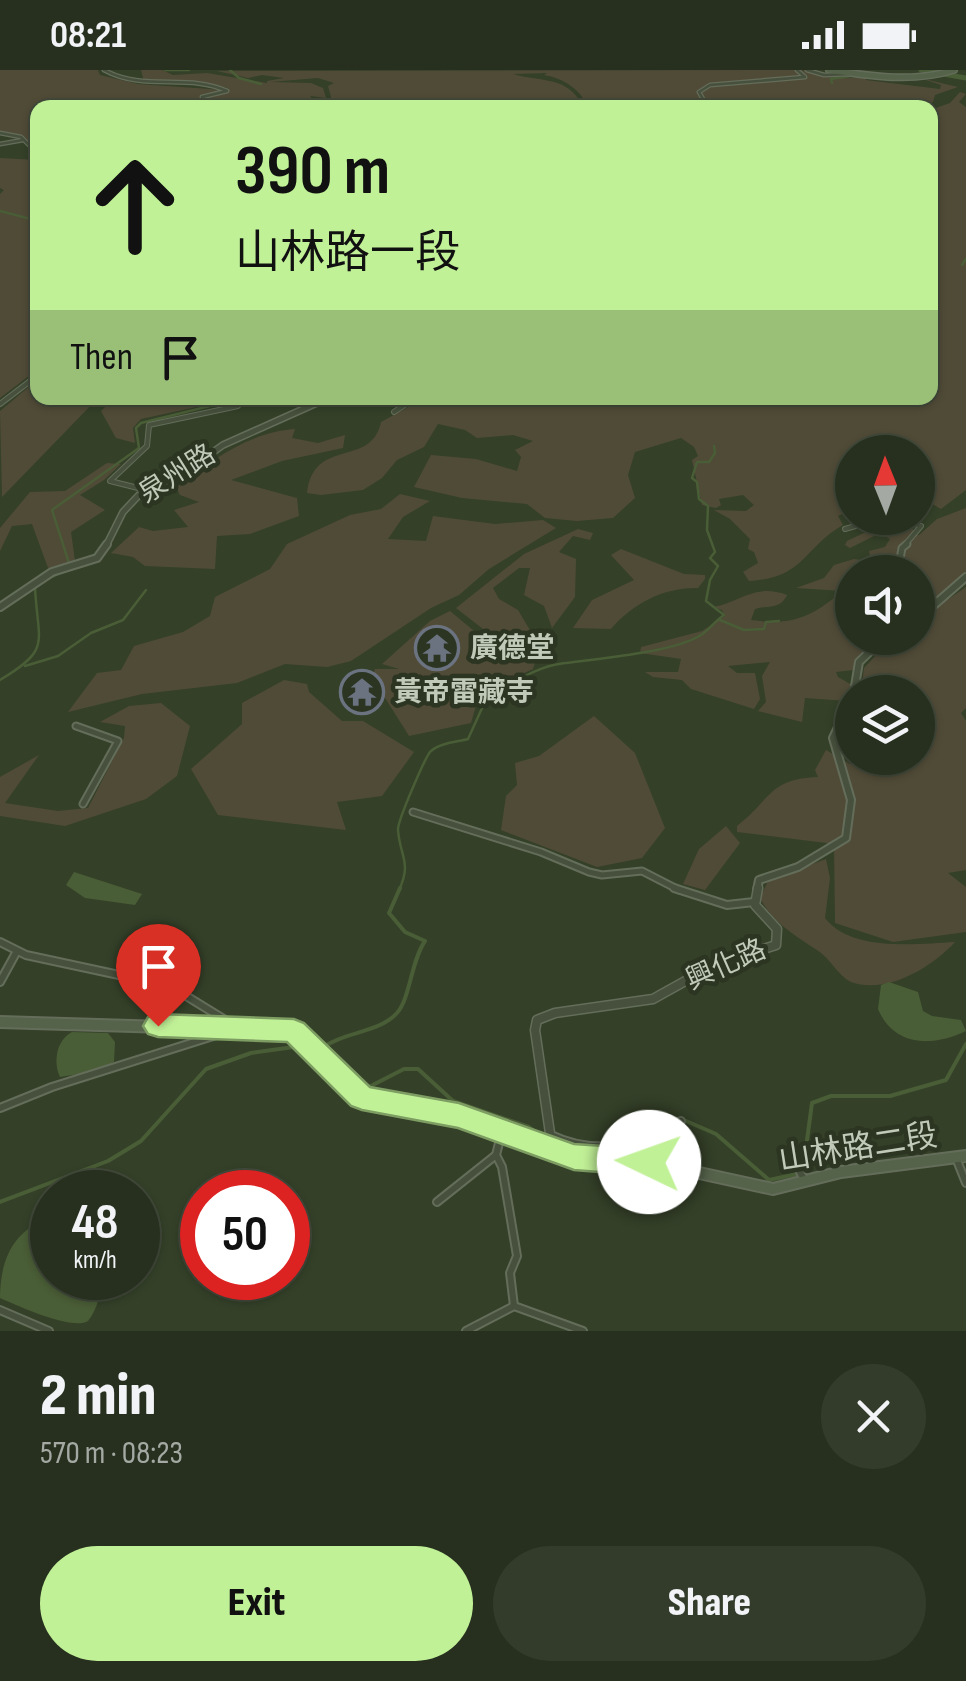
<!DOCTYPE html>
<html lang="en">
<head>
<meta charset="utf-8">
<style>
  body { margin:0; font-family:"Sofia Sans Condensed","Noto Sans TC",sans-serif; background:#333c2b; color:#f1f3f6; height:100vh; display:flex; flex-direction:column; font-size:38px; white-space:nowrap }
  * { box-sizing:border-box; margin:0 }
  p { font-size:32px; color:#a4a9a4 }
  .icon { flex:none; width:55px; height:55px; fill:none; stroke:currentColor; stroke-width:2; stroke-linecap:round; stroke-linejoin:round }
  .map { position:relative; height:1261px; overflow:hidden }
  .panel { display:flex; flex-direction:column; background:#27301e; flex:1 }
  .panel>* { flex:none }
  .guide { position:absolute; left:30px; top:30px; width:908px; height:305px; border-radius:20px; box-shadow:0 2px 8px #0004,0 0 0 2px #434b3c; background:#c1f197; color:#111; overflow:hidden }
  .needle { width:65px; rotate:359deg }
  .fabs { position:absolute; left:835px; top:365px; display:grid; gap:20px }
  .fabs a { display:grid; place-items:center; width:100px; height:100px; border-radius:50%; background:#27301e; box-shadow:0 2px 8px #0004,0 0 0 2px #434b3c; font-size:50px }
  .speed { position:absolute; left:30px; top:1100px; display:flex; gap:20px; font-size:50px; font-weight:700; text-align:center }
  .speed>* { display:grid; place-content:center; width:130px; height:130px; border-radius:50%; background:#27301e; box-shadow:0 2px 8px #0004,0 0 0 2px #434b3c; line-height:1 }
  .speed small { font-size:25px; font-weight:400 }
  .speed .limit { border:15px solid #d22; background:#fff; color:#111 }
  .pin { position:absolute; display:grid; place-items:center; width:85px; height:85px; color:#fff; margin:-102px -42px; border-radius:50% 50% 50% 0; rotate:-45deg; box-shadow:0 0 10px #0007 }
  .pin .icon { rotate:45deg }
  .me { position:absolute; width:110px; margin:-55px; rotate:273deg; stroke-linejoin:round; filter:drop-shadow(0 0 8px #0008) }
  .turn { display:flex; align-items:center; gap:35px; height:210px; padding:0 40px; font-size:45px }
  .turn .icon { width:130px; height:130px; stroke-width:2.5 }
  .turn b { display:block; font-size:70px; line-height:85px }
  .then { display:flex; align-items:center; height:95px; padding:0 40px; background:#0003; gap:20px; font-size:38px }
  .round { display:grid; place-items:center; flex:none; width:105px; height:105px; border-radius:52px; background:#333c2b }
  .head { display:flex; align-items:center; justify-content:space-between; height:170px; padding:0 40px }
  h1 { font-size:60px; font-weight:800; line-height:75px }
  .primary-button { display:flex; gap:20px; margin-top:auto; padding:20px 40px }
  .primary-button a { flex:1; height:115px; border-radius:60px; background:#c1f197; color:#111; font-size:40px; font-weight:800; line-height:115px; text-align:center }
  .primary-button a+a { background:#333c2b; color:#f1f3f6 }
  .status { display:flex; justify-content:space-between; align-items:center; height:70px; padding:0 50px; background:#27301e; direction:ltr }
  .status svg { height:28px; fill:currentColor }
  .map>svg:first-child { display:block }
  .green { fill:#504b37 }
  .water { fill:#495d36 }
  .lines { fill:none; stroke-linecap:round; stroke-linejoin:round }
  .stream-far1 { stroke:#495d36; stroke-width:2.5 }
  .stream { stroke:#495d36; stroke-width:4 }
  .river { stroke:#495d36; stroke-width:5 }
  .minor-far3-casing { stroke:#646d5a; stroke-width:5 }
  .minor-far2-casing { stroke:#646d5a; stroke-width:6 }
  .minor-far1-casing { stroke:#646d5a; stroke-width:9 }
  .minor-casing { stroke:#646d5a; stroke-width:10 }
  .tertiary-far2-casing { stroke:#646d5a; stroke-width:8 }
  .tertiary-far1-casing { stroke:#646d5a; stroke-width:10 }
  .tertiary-casing { stroke:#646d5a; stroke-width:11 }
  .secondary-far1-casing { stroke:#646d5a; stroke-width:8 }
  .secondary-casing { stroke:#646d5a; stroke-width:14 }
  .minor-far3 { stroke:#46503c; stroke-width:2.5 }
  .minor-far2 { stroke:#46503c; stroke-width:4 }
  .minor-far1 { stroke:#46503c; stroke-width:5 }
  .minor { stroke:#46503c; stroke-width:6 }
  .tertiary-far2 { stroke:#46503c; stroke-width:5 }
  .tertiary-far1 { stroke:#46503c; stroke-width:6 }
  .tertiary { stroke:#46503c; stroke-width:8 }
  .secondary-far1 { stroke:#56634b; stroke-width:5 }
  .secondary { stroke:#56634b; stroke-width:10 }
  .route { fill:#c1f197; stroke:#7d9d62; stroke-width:2.5 }
  .labels { text-anchor:middle; dominant-baseline:central; stroke-width:9; stroke-linejoin:round; paint-order:stroke }
  .street-label { font-size:28px; fill:#c1cab9; stroke:#2b3521 }
  .poi-label { font-size:28px; font-weight:bold; fill:#c1cab9; stroke:#2b3521; text-anchor:start }
  .near-street-label { font-size:32px; fill:#c1cab9; stroke:#2b3521 }
</style>
</head>
<body>
<div class="status"><b>08:21</b><svg viewBox="0 0 49 12"><path d="M0 12V9h3v3zM5 12V6h3v6zM10 12V3h3v9zM15 12V0h3v12zM26 1h20v11H26zM47 4h2v5h-2z"/></svg></div>
<div class="map">
<svg width="966" height="1261" viewBox="0 0 966 1261">
  <rect width="100%" height="100%" fill="#344028"/>
  <g class="green">
    <path d="M0,0H98L100,5L138,14L224,20L227,18L219,16L144,12L141,0H162L173,5L207,3L267,13V11L284,8L262,5L248,8L217,1L795,0L803,4L790,10L808,6L799,0L845,5L844,8L867,7L866,10L940,19L941,15L920,8L958,17L935,25L933,32L924,37L588,38C582,20 563,8 544,5L547,3L513,4C538,12 569,5 583,37L326,38L331,27L328,16L334,13L318,8L270,12L311,13L323,18L326,28L310,26L318,37L38,38L37,81L20,68L0,63Z"/>
    <path d="M960,22L966,24L959,32L966,37V420L941,439L918,426V382H852V439L838,446L843,455C803,478 805,508 749,511L743,502L758,493L754,482L748,479L750,469L730,449L714,440L746,441L754,435L743,425L719,429L721,435L716,438L702,435L692,390L698,386L694,377L681,368L635,382L628,405L635,428L613,448L577,451L545,448L527,434L462,428L414,417L431,385L476,389L517,401L521,387L515,380L533,371L513,365L477,368L465,360L438,354L424,377L397,390L382,408L363,420L321,425L307,423C314,366 371,399 381,352L412,335L415,328H930V40L950,33Z"/>
    <polygon points="0,88 37,90 37,191 32,191 38,194 38,299 0,328 0,124 4,120 0,118"/>
    <polygon points="37,310 38,328 98,328 2,427 0,341"/>
    <polygon points="114,328 238,328 141,349 133,358 135,373 116,368 101,341"/>
    <path d="M295,359L292,368L318,373L345,365L343,378L282,391L231,410L297,428L299,446L250,464L217,466L215,499L145,496L133,487L111,483L139,457L153,461L188,457L174,440L199,432L180,425L176,417C212,390 249,362 295,359Z"/>
    <polygon points="107,393 121,394 104,410 80,425 105,440 71,462 75,491 48,498 32,454 12,456 0,481 0,458 30,422 65,421"/>
    <polygon points="400,424 430,431 403,447 388,469 426,471 433,446 495,454 543,450 556,458 489,499 459,525 431,538 351,591 327,597 285,594 237,613 142,624 68,642 97,603 121,600 134,576 183,562 210,546 215,527 270,499 287,474 350,445 381,439"/>
    <path d="M966,438V502L918,545V502H852V568H875L864,575V582L853,600L836,602L838,607L852,615L847,631L805,628L802,652L758,641L766,632L762,606L770,592L728,596L737,603H755L760,629L754,639L691,619L682,610L653,607L645,602H678L681,589L640,583L641,577L702,561L725,546L722,540L713,537C741,532 754,513 787,525C780,540 768,535 755,539L751,550C793,556 811,547 843,521L796,518L824,508L834,495L854,489L871,491L869,481L885,477L890,469L880,463L850,478L845,475L847,471L876,457H897V451L913,454V464L919,465L937,449Z"/>
    <polygon points="578,459 593,463 590,470 573,466 559,482 576,489 575,527 552,558 544,536 524,525 530,498 519,498 493,518 499,529 518,540 540,577 533,599 494,617 485,612 473,625 477,632 471,653 409,666 372,607 375,599 399,599 382,594 430,551 450,541 479,565 468,585 477,591 483,559 456,538 524,484"/>
    <path d="M621,479L684,504L705,505V509L698,518C664,517 632,534 611,559L573,558L592,530L634,510L611,485Z"/>
    <path d="M966,517V638L961,643L966,651V800L948,803L966,817V862L893,872L835,853L834,774L737,762V756C772,729 768,709 818,707L815,700L826,680L850,694L870,688H918V622H861L864,598L892,568H918V550Z"/>
    <polygon points="284,610 307,614 309,622 342,651 363,651 414,682 382,726 337,732 346,760 218,745 191,699 242,654 242,633"/>
    <polygon points="161,633 190,656 177,706 146,729 65,756 0,746 0,707 39,685 5,733 58,741 88,738 124,668 125,656 100,652 129,636"/>
    <polygon points="594,646 635,683 665,758 642,788 597,797 501,760 506,726 517,715 515,693 539,686"/>
    <polygon points="726,756 740,773 705,820 683,814 699,779"/>
    <path d="M826,789L830,808L825,848C851,882 916,874 955,872C932,897 887,925 851,912C838,906 830,888 817,880C795,865 773,853 760,828L768,811Z"/>
  </g>
  <g class="water">
    <polygon points="74,802 142,824 135,835 85,828 66,815"/>
    <path d="M889,912L918,922L923,941L932,946L961,950L966,961C933,977 894,977 878,939L881,915Z"/>
    <path d="M72,962L108,963L115,972L114,992L98,1001L60,1007C53,993 56,970 72,962Z"/>
    <path d="M37,1154L52,1159V1208H105C101,1220 97,1241 88,1251C73,1261 18,1236 0,1228C0,1199 8,1168 37,1154Z"/>
  </g>
  <g class="lines">
    <g class="stream-far1">
      <polyline points="165,0 189,0"/>
      <polyline points="230,0 239,8 261,14"/>
      <polyline points="832,13 831,9 850,6"/>
      <polyline points="0,141 38,151"/>
      <polyline points="962,195 966,189"/>
      <polyline points="69,493 52,440 139,378 136,358 141,353 242,328"/>
      <polyline points="47,509 62,502"/>
      <polyline points="720,550 744,560 764,559 766,552 779,551"/>
      <polyline points="25,596 58,586 91,563 123,550 146,520"/>
      <path d="M0,610C52,579 38,574 35,518"/>
      <path d="M399,820C412,792 400,787 398,760C397,752 426,685 431,681C440,673 456,672 468,669L488,625C509,616 536,597 559,594C593,589 673,583 701,565C709,560 715,551 724,545L706,531L710,510L718,496L710,488L715,482L707,460L708,436L699,429L697,412L692,408L697,392H709L715,383L714,376"/>
    </g>
    <g class="stream">
      <path d="M320,979C345,961 379,963 397,943C410,929 411,891 425,871L405,862L389,843L400,818"/>
      <polyline points="361,1021 404,999 418,999 453,1031 529,1057 548,1071"/>
      <polyline points="686,1051 716,1064 769,1110 797,1104"/>
      <polyline points="569,1079 616,1085 631,1080"/>
      <polyline points="803,1100 812,1033 831,1026 890,1026 946,1010 966,974"/>
      <polyline points="0,1132 108,1091 141,1071 206,999 251,983 301,976"/>
    </g>
    <polyline class="river" points="921,0 966,8"/>
    <defs>
      <g id="minor-far3">
        <path d="M104,0C144,22 188,3 227,21L202,27"/>
        <polyline points="807,0 824,5 850,4"/>
        <polyline points="708,38 699,22 710,15 805,7 797,0"/>
        <polyline points="0,63 21,67 38,84"/>
        <polyline points="0,74 23,70"/>
      </g>
      <g id="minor-far2">
        <polyline points="0,334 38,305"/>
        <polyline points="394,342 415,328"/>
        <polyline points="146,420 110,411 147,376 149,355 238,336"/>
        <polyline points="897,448 921,456 904,476"/>
        <polyline points="845,459 883,448"/>
      </g>
      <g id="minor-far1">
        <polyline points="904,502 899,495 902,478 907,474"/>
        <polyline points="869,581 875,568"/>
        <polyline points="76,656 118,671 83,734"/>
        <polyline points="413,742 541,782 589,802 602,805 642,801 679,820"/>
      </g>
      <g id="minor">
        <polyline points="674,818 727,835 754,832"/>
        <polyline points="0,872 26,885 170,916 235,956"/>
        <polyline points="0,912 17,881"/>
        <polyline points="0,1038 52,1017 229,961"/>
        <polyline points="502,1061 496,1085 502,1097 517,1186 510,1203 514,1236"/>
        <path d="M551,1065C597,1087 638,1074 681,1051"/>
        <polyline points="956,1088 966,1113"/>
        <polyline points="790,1096 797,1097 804,1109"/>
        <polyline points="437,1132 496,1085"/>
        <polyline points="0,1240 49,1261"/>
        <polyline points="466,1261 514,1236 583,1261"/>
      </g>
      <polyline id="tertiary-far2" points="106,476 123,442 139,425 183,403 223,375 328,328"/>
      <g id="tertiary-far1">
        <polyline points="0,537 52,502 97,488 107,474"/>
        <polyline points="918,549 966,507"/>
        <polyline points="854,622 859,592 884,568"/>
        <polyline points="757,820 759,810 798,797 846,768 851,730 833,668 852,628"/>
      </g>
      <polyline id="tertiary" points="552,1077 535,960 537,950 555,943 653,929 714,895 776,875 777,859 755,835 758,818"/>
      <path id="secondary-far1" d="M829,0C872,6 912,13 954,0"/>
      <polyline id="secondary" points="0,952 294,961 362,1028 459,1046 583,1089 658,1094 773,1119 841,1102 966,1086"/>
    </defs>
    <use href="#minor-far3" class="minor-far3-casing"/>
    <use href="#minor-far2" class="minor-far2-casing"/>
    <use href="#minor-far1" class="minor-far1-casing"/>
    <use href="#minor" class="minor-casing"/>
    <use href="#tertiary-far2" class="tertiary-far2-casing"/>
    <use href="#tertiary-far1" class="tertiary-far1-casing"/>
    <use href="#tertiary" class="tertiary-casing"/>
    <use href="#secondary-far1" class="secondary-far1-casing"/>
    <use href="#secondary" class="secondary-casing"/>
    <use href="#minor-far3" class="minor-far3"/>
    <use href="#minor-far2" class="minor-far2"/>
    <use href="#minor-far1" class="minor-far1"/>
    <use href="#minor" class="minor"/>
    <use href="#tertiary-far2" class="tertiary-far2"/>
    <use href="#tertiary-far1" class="tertiary-far1"/>
    <use href="#tertiary" class="tertiary"/>
    <use href="#secondary-far1" class="secondary-far1"/>
    <use href="#secondary" class="secondary"/>
  </g>
  <polygon class="route" points="158,944 294,949 304,953 370,1017 459,1033 574,1074 649,1079 660,1083 664,1092 660,1102 649,1106 574,1100 458,1058 362,1040 351,1036 287,972 158,967 148,964 143,956 148,947"/>
  <defs>
    <symbol id="temple-ring" viewBox="-11 -11 22 22"><circle r="9.5" fill="#2b3521" stroke="#6b7280" stroke-width="1.5"/><path d="M0-6L5-2H3V0L6.5 2.5H4V6H1.5V3h-3V6H-4V2.5H-6.5L-3 0V-2H-5Z" fill="#6b7280"/></symbol>
  </defs>
  <g fill-rule="evenodd">
    <use href="#temple-ring" x="412" y="553" width="50" height="50"/>
    <use href="#temple-ring" x="337" y="597" width="50" height="50"/>
  </g>
  <g class="labels">
    <g class="street-label">
      <text transform="translate(177 404) rotate(-32)">泉州路</text>
      <text transform="translate(726 895) rotate(-24)">興化路</text>
    </g>
    <g class="poi-label">
      <text x="470" y="578">廣德堂</text>
      <text x="394" y="622">黃帝雷藏寺</text>
    </g>
    <g class="near-street-label">
      <text transform="translate(858 1078) rotate(-9)">山林路二段</text>
    </g>
  </g>
</svg>
<div class="fabs">
<a><svg class="needle" viewBox="-14 -14 28 28"><path d="M0-13l5 13h-10z" fill="#e53935"/><path d="M0 13l5-13h-10z" fill="#a4a9a4"/></svg></a>
<a><svg class="icon" aria-label="sound" viewBox="0 0 24 24"><path d="M4 9h4l5-4v14l-5-4H4zM17 9q2 3 0 6"/></svg></a>
<a><svg class="icon" aria-label="layers" viewBox="0 0 24 24"><path d="M12 4l9 5-9 5-9-5zM3 14l9 5 9-5"/></svg></a>
</div>
<div class="speed"><div>48<small>km/h</small></div><div class="limit">50</div></div>
<div class="pin" style="left:158px;top:956px;background:#d93025"><svg class="icon" aria-label="arrive" viewBox="0 0 24 24"><path d="M6 21V4h12l-3 4 3 4H6"/></svg></div>
<svg class="me" style="left:649px;top:1092px" viewBox="-20 -20 40 40"><circle r="19" fill="#fff"/><path d="M0-13L10 11 0 6-10 11z" fill="#c1f197"/></svg>
<div class="guide">
<div class="turn"><svg class="icon" aria-label="ahead" viewBox="0 0 24 24"><path d="M12 20V5M6 11l6-6 6 6"/></svg><div><b>390 m</b>山林路一段</div></div>
<div class="then">Then<svg class="icon" aria-label="arrive" viewBox="0 0 24 24"><path d="M6 21V4h12l-3 4 3 4H6"/></svg></div>
</div>
</div>
<section class="panel">
<div class="head"><div><h1>2 min</h1><p>570 m · 08:23</p></div><a class="round"><svg class="icon" aria-label="close" viewBox="0 0 24 24"><path d="M6 6l12 12M18 6L6 18"/></svg></a></div>
<div class="primary-button"><a>Exit</a><a>Share</a></div>
</section>
</body>
</html>
